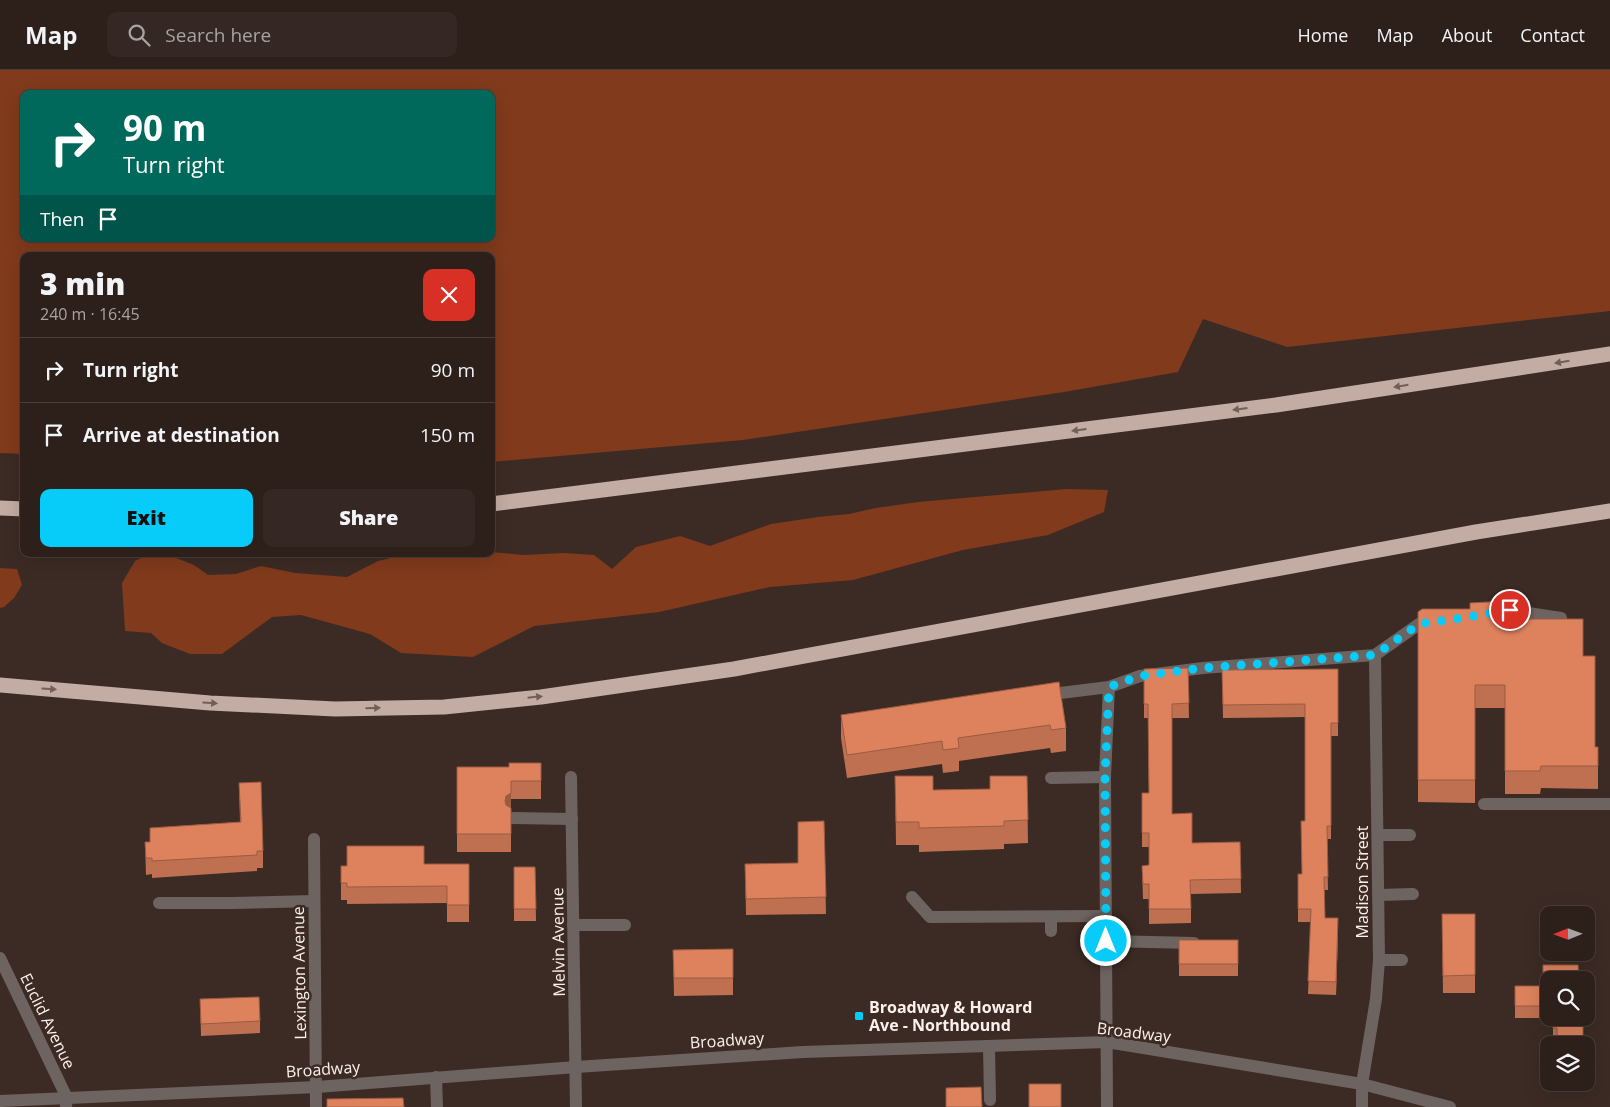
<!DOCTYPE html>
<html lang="en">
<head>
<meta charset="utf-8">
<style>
  body { margin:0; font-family:"Open Sans",sans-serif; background:#352824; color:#f1f3f6; height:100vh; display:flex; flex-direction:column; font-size:19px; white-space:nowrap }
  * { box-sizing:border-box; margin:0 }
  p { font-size:16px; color:#a7a3a3 }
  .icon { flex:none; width:28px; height:28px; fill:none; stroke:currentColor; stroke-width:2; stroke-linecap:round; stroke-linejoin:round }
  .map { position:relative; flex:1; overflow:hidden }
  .details { position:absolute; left:20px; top:182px; width:475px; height:305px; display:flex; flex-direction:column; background:#2d201b; border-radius:10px; box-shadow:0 5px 20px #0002,0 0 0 1px #483e3a }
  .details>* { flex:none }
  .hud { position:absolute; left:20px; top:20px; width:475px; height:152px; border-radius:10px; box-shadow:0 5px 20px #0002,0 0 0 1px #483e3a; background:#00695c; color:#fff; overflow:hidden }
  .needle { width:32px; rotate:269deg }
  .controls { position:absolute; left:1540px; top:836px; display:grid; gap:10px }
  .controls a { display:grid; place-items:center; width:55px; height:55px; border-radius:10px; background:#2d201b; box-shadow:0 5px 20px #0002,0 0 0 1px #483e3a; font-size:25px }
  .pin { position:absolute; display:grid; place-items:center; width:42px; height:42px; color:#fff; margin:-21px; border:2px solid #fff; border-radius:50%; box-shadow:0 1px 5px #0007 }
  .me { position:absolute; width:55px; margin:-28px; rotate:0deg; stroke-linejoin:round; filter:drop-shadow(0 0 4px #0008) }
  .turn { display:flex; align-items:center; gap:18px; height:105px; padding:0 20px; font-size:22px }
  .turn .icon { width:65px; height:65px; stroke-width:2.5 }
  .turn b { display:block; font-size:35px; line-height:42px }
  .then { display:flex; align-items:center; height:48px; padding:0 20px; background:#0003; gap:10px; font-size:19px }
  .round { display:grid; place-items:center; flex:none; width:52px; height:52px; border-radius:10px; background:#352824 }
  .headline { display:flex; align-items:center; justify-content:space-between; height:85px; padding:0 20px }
  h1 { font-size:30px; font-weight:800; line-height:38px }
  .button { display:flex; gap:10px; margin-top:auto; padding:10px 20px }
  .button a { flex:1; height:58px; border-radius:10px; background:#07cbf9; color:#111; font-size:20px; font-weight:800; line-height:58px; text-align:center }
  .button a+a { background:#352824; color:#f1f3f6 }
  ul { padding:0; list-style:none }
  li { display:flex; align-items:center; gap:15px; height:65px; padding:0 20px; border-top:1px solid #483e3a }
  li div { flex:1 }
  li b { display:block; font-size:19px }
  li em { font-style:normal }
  header { display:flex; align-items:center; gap:30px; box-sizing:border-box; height:70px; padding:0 25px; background:#2d201b; border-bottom:1px solid #483e3a }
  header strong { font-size:24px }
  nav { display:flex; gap:28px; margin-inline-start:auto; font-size:18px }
  .search { width:350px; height:45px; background:#352824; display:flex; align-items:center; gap:12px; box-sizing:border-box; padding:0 18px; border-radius:10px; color:#a7a3a3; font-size:19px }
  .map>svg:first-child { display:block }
  .green { fill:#813a1c; fill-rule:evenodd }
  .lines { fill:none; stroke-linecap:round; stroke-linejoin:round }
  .minor { stroke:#6d6461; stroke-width:12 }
  .highway { stroke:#c2aca4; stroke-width:15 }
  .wall { fill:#be7050 }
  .shaded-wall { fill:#9b5b41 }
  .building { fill:#dd825d; stroke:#9b5b41 }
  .oneway { fill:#725f57 }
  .route { stroke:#07cbf9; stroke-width:9; stroke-dasharray:0 16.2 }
  .poi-dot { fill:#07cbf9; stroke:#3c2b24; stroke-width:2 }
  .labels { text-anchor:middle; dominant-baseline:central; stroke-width:5; stroke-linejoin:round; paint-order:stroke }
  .street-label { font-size:16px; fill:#fcf0ec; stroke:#3c2b24 }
  .poi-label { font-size:16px; font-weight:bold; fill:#fcf0ec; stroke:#3c2b24; text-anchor:start }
</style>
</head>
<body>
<header>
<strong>Map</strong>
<div class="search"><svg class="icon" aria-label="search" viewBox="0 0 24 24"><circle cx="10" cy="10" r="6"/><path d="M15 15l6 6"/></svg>Search here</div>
<nav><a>Home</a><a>Map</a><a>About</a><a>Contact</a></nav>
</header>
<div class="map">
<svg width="1610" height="1037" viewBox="0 0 1610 1037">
  <rect width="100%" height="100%" fill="#3c2b24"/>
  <g class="green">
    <path d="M0,0H1610V241L1287,277L1203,249L1178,302L1064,322L743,370L491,392V186H24V384L0,383ZM24,24H491V169H24Z"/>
    <polygon points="1067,419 1108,420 1104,442 1048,465 963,480 853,510 770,517 659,542 534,556 473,587 401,583 370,564 301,545 272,547 222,584 190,584 162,573 151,563 125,561 122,513 135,491 147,485 166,484 194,495 208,505 236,504 261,496 295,503 347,507 378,491 407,484 491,484 491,482 523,485 565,483 594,485 612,499 636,477 680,466 710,476 771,454 818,447 849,444 876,438 918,432"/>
    <polygon points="0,498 17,499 22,515 14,528 4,537 0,538"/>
  </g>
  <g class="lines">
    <g class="minor">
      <polyline points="1492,543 1509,540 1561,548"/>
      <polyline points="1044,625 1109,617 1140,606 1203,598 1375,585 1419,554 1435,552"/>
      <polyline points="571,707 576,1037"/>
      <polyline points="1051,708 1105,707"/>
      <polyline points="1484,734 1610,734"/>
      <polyline points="513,748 572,749"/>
      <polyline points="1378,765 1410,765"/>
      <polyline points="314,769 316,1037"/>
      <polyline points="1379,825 1413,824"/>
      <polyline points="912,827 930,847 1106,846"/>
      <polyline points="159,833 232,833 314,831"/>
      <polyline points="1051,847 1051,861"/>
      <polyline points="573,855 625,855"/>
      <polyline points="1106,871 1194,873"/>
      <polyline points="0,888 67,1028 66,1036"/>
      <polyline points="1379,890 1402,890"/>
      <polyline points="989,976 990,1030"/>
      <polyline points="436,1007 437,1037"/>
      <polyline points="0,1031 317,1017 576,997 803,982 1107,972 1362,1014 1450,1037"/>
      <polyline points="1107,1037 1105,707 1109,617"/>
      <polyline points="1362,1037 1362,1014 1376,929 1379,890 1375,585"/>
    </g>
    <g class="highway">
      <polyline points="491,434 1276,335 1610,284"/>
      <polyline points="0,438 24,439"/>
      <polyline points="0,615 210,633 335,639 444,637 541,627 734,599 1476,462 1610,441"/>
    </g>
  </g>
  <g class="wall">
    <polygon points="1507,541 1583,586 1595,677 1598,677 1598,719 1541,718 1540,724 1505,724 1505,638 1475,638 1475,733 1418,732 1418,542"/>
    <polygon points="1188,598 1189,648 1172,648 1172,744 1192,773 1240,772 1241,823 1191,824 1191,853 1149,854 1149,829 1143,829 1142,796 1149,795 1149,777 1142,777 1142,723 1149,723 1148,648 1144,648 1144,599"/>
    <polygon points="1338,599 1338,666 1331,666 1331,769 1327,769 1328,820 1324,820 1325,848 1338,861 1336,925 1308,924 1311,852 1298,852 1298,804 1302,804 1305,751 1305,647 1223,648 1222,600"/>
    <polygon points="1059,612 1066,658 1066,681 1051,683 1050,678 959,691 959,701 943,703 942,694 847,708 841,668 841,645"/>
    <polygon points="541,693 541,729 511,729 511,782 457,782 457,697 509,697"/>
    <polygon points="895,706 933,720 990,719 1027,706 1028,773 1004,774 1004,779 919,782 919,775 896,775"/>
    <polygon points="239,713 263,781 263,798 257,798 257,801 152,808 152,804 146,805 145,772 150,772 150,758 240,752"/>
    <polygon points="824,751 826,844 746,845 745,794 798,793"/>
    <polygon points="469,794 469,852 447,852 447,833 347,834 347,830 341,830 341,796"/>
    <polygon points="514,797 535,797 536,851 514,851"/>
    <polygon points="1442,844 1475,844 1475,923 1443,923"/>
    <rect x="1179" y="870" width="59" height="36"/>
    <polygon points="733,879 733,925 674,926 673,880"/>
    <polygon points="1549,910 1549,948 1583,948 1583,975 1557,975 1557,970 1553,970 1553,948 1515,948 1515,916 1543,916"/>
    <polygon points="200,929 260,951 260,963 201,966"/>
  </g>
  <g class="shaded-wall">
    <polygon points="511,723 511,782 511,740 505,748 505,731 506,726"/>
    <polygon points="1338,848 1338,861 1336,925 1336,912"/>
  </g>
  <g class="building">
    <polygon points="1507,531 1507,541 1522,541 1522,549 1583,549 1583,586 1595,586 1595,677 1598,677 1598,696 1541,696 1540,701 1505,701 1505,615 1475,615 1475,710 1418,710 1418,542 1422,539 1470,539 1470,533"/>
    <polygon points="1188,598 1189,633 1172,634 1172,744 1192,743 1192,773 1240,772 1241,809 1190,810 1191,839 1149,839 1149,814 1143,814 1142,796 1149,795 1149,763 1142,763 1142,723 1149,723 1148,634 1144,634 1144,599"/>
    <polygon points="1338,599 1338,653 1331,653 1331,756 1327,756 1328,807 1324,807 1325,848 1338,848 1336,912 1308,911 1311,839 1298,839 1298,804 1302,804 1301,751 1305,751 1305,634 1223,635 1222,600"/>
    <polygon points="1059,612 1066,658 1051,660 1050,655 958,668 959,678 943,680 942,671 847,685 841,645"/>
    <polygon points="509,693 541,693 541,711 511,711 511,723 506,726 505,731 506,735 511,738 511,764 457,764 457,697 509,697"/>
    <polygon points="895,706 933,706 933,720 990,719 990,706 1027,706 1028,750 1004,751 1004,756 919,758 919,752 896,752"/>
    <polygon points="261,712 263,781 257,781 257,785 152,791 152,788 146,788 145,772 150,772 150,758 241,752 239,713"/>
    <polygon points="824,751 826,827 746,829 745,794 798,793 798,752"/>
    <polygon points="347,776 424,776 424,794 469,794 469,835 447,835 447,816 347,817 347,813 341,813 341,796 347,796"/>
    <polygon points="514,797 535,797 536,839 514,839"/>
    <polygon points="1442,844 1475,844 1475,905 1443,906"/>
    <rect x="1179" y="870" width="59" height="24"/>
    <polygon points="733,879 733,908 674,908 673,880"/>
    <polygon points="1543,895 1578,895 1579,910 1549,910 1549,936 1515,936 1515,916 1543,916"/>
    <polygon points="259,927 260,951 201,954 200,929"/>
    <polygon points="1553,948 1583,948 1583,975 1557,975 1557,958 1553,958"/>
    <rect x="1029" y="1014" width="32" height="23"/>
    <polygon points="981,1017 982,1037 946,1037 946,1018"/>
    <polygon points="403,1028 404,1037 327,1037 327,1029"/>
  </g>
  <defs><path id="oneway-solid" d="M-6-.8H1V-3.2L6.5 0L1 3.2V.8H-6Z" transform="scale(1.25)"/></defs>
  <g class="oneway">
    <use href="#oneway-solid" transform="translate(1562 292) rotate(171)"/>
    <use href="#oneway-solid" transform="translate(1401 316) rotate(171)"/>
    <use href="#oneway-solid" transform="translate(1240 339) rotate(173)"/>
    <use href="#oneway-solid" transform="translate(1079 360) rotate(173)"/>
    <use href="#oneway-solid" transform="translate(49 619) rotate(4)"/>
    <use href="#oneway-solid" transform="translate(535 627) rotate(-6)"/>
    <use href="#oneway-solid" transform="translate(210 633) rotate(4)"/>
    <use href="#oneway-solid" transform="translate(373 638) rotate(-1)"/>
  </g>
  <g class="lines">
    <polyline class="route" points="1106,871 1105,707 1109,617 1140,606 1203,598 1375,585 1419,554 1462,548 1510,540"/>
  </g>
  <rect class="poi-dot" x="854" y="941" width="10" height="10" rx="2.5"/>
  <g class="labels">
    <g class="street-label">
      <text transform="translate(1362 812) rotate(-90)">Madison Street</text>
      <text transform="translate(558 872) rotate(-91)">Melvin Avenue</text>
      <text transform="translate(299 903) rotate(-91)">Lexington Avenue</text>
      <text transform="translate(48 951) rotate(64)">Euclid Avenue</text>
      <text transform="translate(1134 962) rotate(7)">Broadway</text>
      <text transform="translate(727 970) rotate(-4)">Broadway</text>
      <text transform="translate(323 999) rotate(-4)">Broadway</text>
    </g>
    <g class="poi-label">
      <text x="869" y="937">Broadway &amp; Howard<tspan x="869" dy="18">Ave - Northbound</tspan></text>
    </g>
  </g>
</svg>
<div class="controls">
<a><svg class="needle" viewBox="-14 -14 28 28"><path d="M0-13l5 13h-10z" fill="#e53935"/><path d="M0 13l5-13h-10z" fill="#a7a3a3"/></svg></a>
<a><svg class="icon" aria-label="search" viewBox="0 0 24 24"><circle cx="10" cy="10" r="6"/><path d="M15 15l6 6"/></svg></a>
<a><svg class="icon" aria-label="layers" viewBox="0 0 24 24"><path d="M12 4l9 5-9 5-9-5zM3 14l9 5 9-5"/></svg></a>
</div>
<div class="pin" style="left:1510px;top:540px;background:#d93025"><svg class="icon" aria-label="arrive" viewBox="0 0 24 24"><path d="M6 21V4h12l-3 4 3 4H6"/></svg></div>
<svg class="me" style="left:1106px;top:871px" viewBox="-20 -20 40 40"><circle r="17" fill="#07cbf9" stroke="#fff" stroke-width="3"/><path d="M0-11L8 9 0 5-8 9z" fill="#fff"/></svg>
<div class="hud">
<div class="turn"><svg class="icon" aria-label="right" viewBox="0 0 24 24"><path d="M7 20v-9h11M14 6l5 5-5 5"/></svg><div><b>90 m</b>Turn right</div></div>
<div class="then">Then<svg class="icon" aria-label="arrive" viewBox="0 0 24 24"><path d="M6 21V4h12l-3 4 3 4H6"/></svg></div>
</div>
<section class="details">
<div class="headline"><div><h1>3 min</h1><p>240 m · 16:45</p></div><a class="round" style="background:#d93025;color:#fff"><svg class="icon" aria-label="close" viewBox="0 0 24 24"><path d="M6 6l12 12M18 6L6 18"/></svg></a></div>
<ul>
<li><svg class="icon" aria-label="right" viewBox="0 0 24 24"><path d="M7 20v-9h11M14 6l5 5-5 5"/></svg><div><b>Turn right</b></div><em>90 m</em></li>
<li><svg class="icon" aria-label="arrive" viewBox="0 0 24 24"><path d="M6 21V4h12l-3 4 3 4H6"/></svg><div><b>Arrive at destination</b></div><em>150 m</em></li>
</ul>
<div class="button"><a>Exit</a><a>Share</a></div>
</section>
</div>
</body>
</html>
